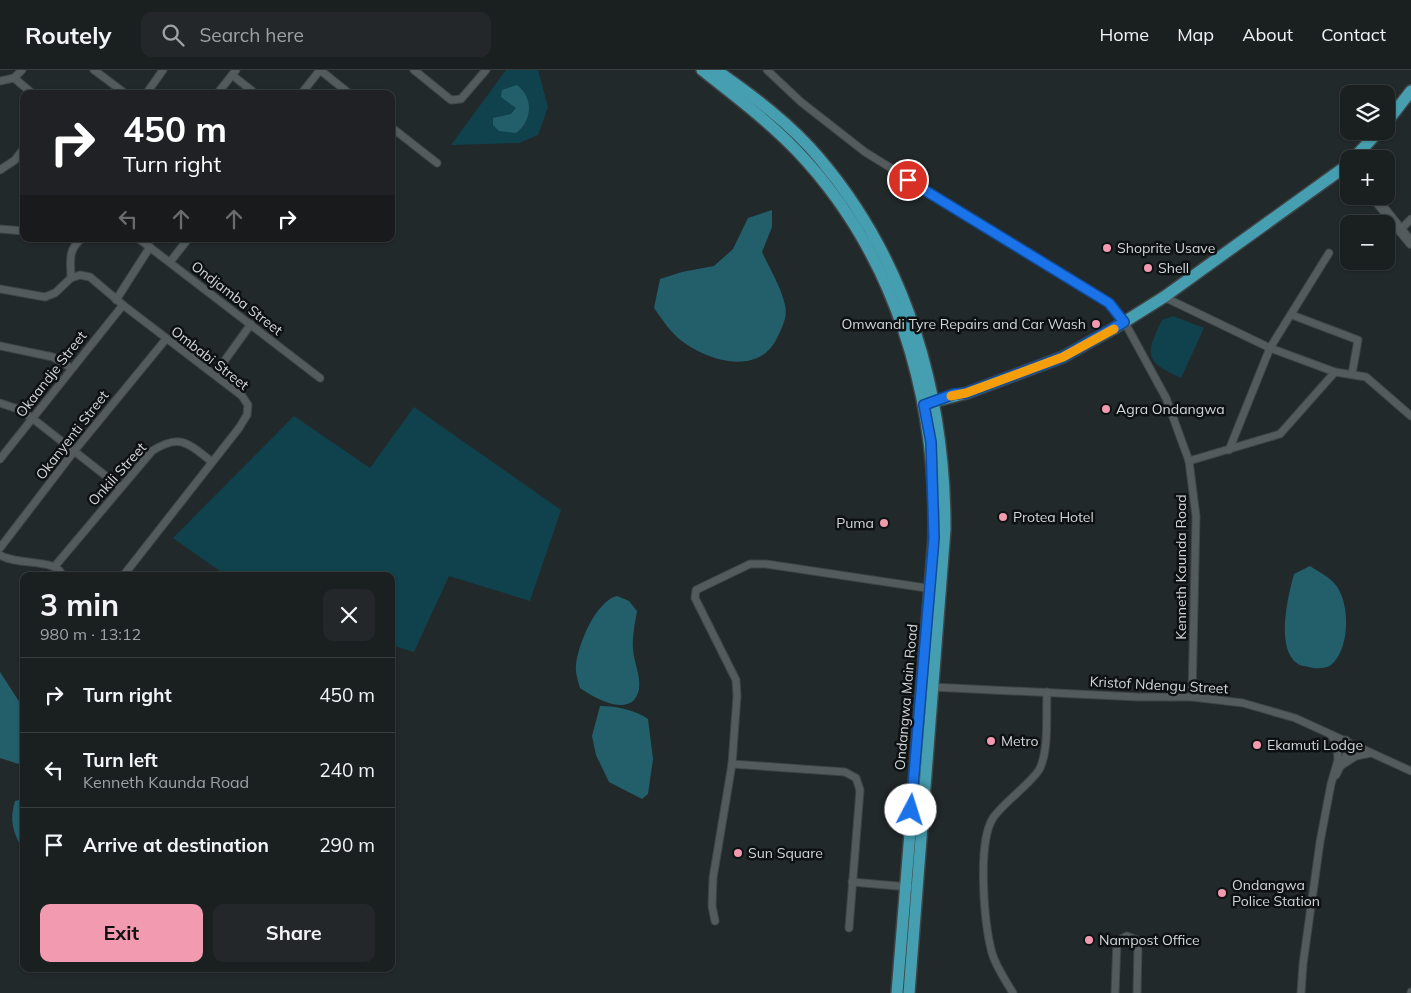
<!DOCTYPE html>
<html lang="en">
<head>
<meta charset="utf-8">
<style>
  body { margin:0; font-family:Mulish,sans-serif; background:#232729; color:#f1f3f6; height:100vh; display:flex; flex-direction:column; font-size:19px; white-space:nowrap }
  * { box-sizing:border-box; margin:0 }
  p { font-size:16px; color:#9fa2a5 }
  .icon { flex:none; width:28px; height:28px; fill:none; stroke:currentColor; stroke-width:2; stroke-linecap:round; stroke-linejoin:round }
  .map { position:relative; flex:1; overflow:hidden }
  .panel { position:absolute; left:20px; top:502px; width:375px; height:400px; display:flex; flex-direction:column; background:#1a1f20; border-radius:10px; box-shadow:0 1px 4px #0004,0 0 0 1px #383d3e }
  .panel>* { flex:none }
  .banner { position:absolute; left:20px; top:20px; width:375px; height:152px; border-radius:10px; box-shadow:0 1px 4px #0004,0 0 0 1px #383d3e; background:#202124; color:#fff; overflow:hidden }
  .fabs { position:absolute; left:1340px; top:15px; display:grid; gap:10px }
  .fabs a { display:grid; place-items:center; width:55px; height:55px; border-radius:10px; background:#1a1f20; box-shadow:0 1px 4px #0004,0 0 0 1px #383d3e; font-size:25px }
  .pin { position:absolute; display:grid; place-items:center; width:42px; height:42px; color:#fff; margin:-21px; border:2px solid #fff; border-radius:50%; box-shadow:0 1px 5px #0007 }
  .me { position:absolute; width:55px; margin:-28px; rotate:5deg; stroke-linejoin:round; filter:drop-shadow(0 0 4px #0008) }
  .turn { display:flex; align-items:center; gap:18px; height:105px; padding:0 20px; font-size:22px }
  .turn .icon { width:65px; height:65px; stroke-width:2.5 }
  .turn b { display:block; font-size:35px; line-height:42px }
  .lanes { display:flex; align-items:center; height:48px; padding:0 20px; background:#0003; justify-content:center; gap:25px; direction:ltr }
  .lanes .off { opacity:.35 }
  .round { display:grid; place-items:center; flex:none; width:52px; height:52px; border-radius:10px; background:#232729 }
  .summary { display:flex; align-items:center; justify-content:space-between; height:85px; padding:0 20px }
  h1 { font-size:30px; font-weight:700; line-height:38px }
  .primary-button { display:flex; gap:10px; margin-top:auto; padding:10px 20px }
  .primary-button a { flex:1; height:58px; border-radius:10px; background:#f29aaf; color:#111; font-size:20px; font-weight:700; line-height:58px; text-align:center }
  .primary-button a+a { background:#232729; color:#f1f3f6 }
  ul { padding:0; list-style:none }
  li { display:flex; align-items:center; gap:15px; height:75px; padding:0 20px; border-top:1px solid #383d3e }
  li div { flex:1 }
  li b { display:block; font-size:19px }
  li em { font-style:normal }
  header { display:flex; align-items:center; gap:30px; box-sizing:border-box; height:70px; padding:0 25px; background:#1a1f20; border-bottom:1px solid #383d3e }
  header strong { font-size:24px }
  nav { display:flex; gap:28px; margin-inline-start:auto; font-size:18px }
  .search { width:350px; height:45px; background:#232729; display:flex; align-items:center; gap:12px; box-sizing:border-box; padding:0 18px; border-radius:10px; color:#9fa2a5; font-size:19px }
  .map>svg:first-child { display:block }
  .green { fill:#10424d }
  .water { fill:#235f6b }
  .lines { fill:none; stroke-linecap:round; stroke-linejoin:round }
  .street-casing { stroke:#3e4547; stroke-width:9 }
  .secondary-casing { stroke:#3e4547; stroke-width:12 }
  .primary-casing { stroke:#3e4547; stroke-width:14 }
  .street { stroke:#535b5d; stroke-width:7 }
  .secondary { stroke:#535b5d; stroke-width:10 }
  .primary { stroke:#469fb1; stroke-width:11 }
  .route-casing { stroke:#114b97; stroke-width:12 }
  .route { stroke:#1a73e8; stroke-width:9 }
  .slow { stroke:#f59e0b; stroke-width:9 }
  .poi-dot { fill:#f29aaf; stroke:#0e1112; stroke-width:2 }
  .labels { text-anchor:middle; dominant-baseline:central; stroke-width:5; stroke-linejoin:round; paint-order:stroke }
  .poi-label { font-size:14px; fill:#d1d6d8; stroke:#0e1112; text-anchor:start }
  .street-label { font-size:14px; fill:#d1d6d8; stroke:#0e1112 }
</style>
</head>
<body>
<header>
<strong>Routely</strong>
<div class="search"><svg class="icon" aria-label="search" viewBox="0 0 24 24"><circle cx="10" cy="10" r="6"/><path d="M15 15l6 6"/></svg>Search here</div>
<nav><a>Home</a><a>Map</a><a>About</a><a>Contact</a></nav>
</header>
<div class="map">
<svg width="1411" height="923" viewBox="0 0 1411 923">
  <rect width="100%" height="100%" fill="#22292b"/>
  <g class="green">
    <polygon points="506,0 538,0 548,37 538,65 519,73 451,75"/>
    <path d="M1173,246L1204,258L1181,308C1144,291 1145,285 1162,250Z"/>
    <polygon points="414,337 561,440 530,531 449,506 414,582 391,575 391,506 227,506 173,468 294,346 370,398"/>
  </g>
  <g class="water">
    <path d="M517,15C534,28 532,51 516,63L499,61L493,55V48L511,44L516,38L501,27L502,20Z"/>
    <path d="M772,140V157L762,182C770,199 781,217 785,235C788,246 782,258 777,268C758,308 704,290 678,268C669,260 661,248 654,238L660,209L682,202L714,196L733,179L748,148Z"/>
    <path d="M1310,496C1320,503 1333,508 1339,520C1350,540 1349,580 1331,595C1325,599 1315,599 1309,597C1306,596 1301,596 1298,594C1275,579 1288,526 1294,504Z"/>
    <path d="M617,526L629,531L637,541C635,554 632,566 633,580C634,592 641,607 639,619C633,650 594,628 580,618C578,611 575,602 576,595C578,574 596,531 617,526Z"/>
    <polygon points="0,602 24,639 22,695 0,688"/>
    <path d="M600,636C617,636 635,640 648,649L653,689L648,724L642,729L609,712L596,685L592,666Z"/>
    <path d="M24,729V781C13,764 9,750 15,731Z"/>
  </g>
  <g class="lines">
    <defs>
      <g id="street">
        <polyline points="94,0 126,24"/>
        <polyline points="320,0 350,24"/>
        <polyline points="414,0 451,30 461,29 486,0"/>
        <polyline points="767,0 801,32 865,82 1109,233 1124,251 1166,328 1189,391 1196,446 1192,627"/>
        <polyline points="232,5 256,24"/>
        <polyline points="14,8 33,24"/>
        <polyline points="0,11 14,8 22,0"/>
        <polyline points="146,24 163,0"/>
        <polyline points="217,24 236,0"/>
        <polyline points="301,24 320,0"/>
        <polyline points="391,57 437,93"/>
        <polyline points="0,100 15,90 24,78"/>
        <polyline points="0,159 24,161"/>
        <polyline points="1399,161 1411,149"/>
        <polyline points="139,169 320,308"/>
        <polyline points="170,192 188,169"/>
        <path d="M71,208C71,192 67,181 81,169"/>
        <polyline points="0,219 45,227 55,223 71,208 80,205 90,207 123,235 242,326 248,335 247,345 239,358 123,506"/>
        <polyline points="1164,227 1270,278 1335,302 1366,307 1411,346"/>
        <polyline points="116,230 150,177"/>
        <polyline points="1292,245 1358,270 1352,304"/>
        <polyline points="0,276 53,287 71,298"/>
        <polyline points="215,304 251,254"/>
        <polyline points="0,333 18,339 32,348 120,417"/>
        <polyline points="1229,380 1270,278 1329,183"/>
        <polyline points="0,389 123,235"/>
        <polyline points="1189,391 1280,364 1335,302"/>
        <polyline points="0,478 75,380 166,269"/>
        <path d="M0,485C17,496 59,488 62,506"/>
        <path d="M55,496L152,381C180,363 188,373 212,392"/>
        <polyline points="931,617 1138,627 1192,627 1243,633 1295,648 1411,701"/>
        <polyline points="732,694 845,702 856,708 860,720 849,858"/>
        <polyline points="1342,695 1356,686 1371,683"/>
        <polyline points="1336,705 1347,683 1346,670"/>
        <polyline points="852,812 909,817"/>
        <polyline points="715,851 712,836 713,808 732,694 737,626 736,610 695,528 696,520 750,494 766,494 933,519"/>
        <path d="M1013,923C1006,911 996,897 992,883C984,853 977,773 993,748C1003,733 1035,710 1040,698C1049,679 1046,644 1047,622"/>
        <polyline points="1115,923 1117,871 1127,866 1137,870 1138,876 1137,923"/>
        <polyline points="1301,923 1303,894 1320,772 1331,714 1338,690 1337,674 1331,665"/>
        <polyline points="1411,923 1411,922"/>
      </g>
      <polyline id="secondary" points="1373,126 1411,173"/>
      <g id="primary">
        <path d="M702,0C735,26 768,51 797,81C896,185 937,327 934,468L897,923"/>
        <path d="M716,0C753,26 791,54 820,89C908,193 945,325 945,459L909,923"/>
        <polyline points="1386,53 1411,21"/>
        <polyline points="1353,89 1379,61"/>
        <polyline points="928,333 967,323 1063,287 1113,259 1164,227 1349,94"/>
      </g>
    </defs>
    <use href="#street" class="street-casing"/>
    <use href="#secondary" class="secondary-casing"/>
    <use href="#primary" class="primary-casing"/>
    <use href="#street" class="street"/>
    <use href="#secondary" class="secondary"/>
    <use href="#primary" class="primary"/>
  </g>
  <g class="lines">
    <defs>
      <polyline id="route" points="908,110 1109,233 1124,252 1063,287 966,323 954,324 924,335 931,372 934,468 911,740"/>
    </defs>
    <use href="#route" class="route-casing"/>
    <use href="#route" class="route"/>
    <polyline class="slow" points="951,326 966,323 1063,287 1114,259"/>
  </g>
  <g class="poi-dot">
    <circle cx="1107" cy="178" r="5"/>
    <circle cx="1148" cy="198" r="5"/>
    <circle cx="1096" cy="254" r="5"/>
    <circle cx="1106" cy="339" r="5"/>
    <circle cx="1003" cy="447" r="5"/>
    <circle cx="884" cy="453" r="5"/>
    <circle cx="991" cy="671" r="5"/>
    <circle cx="1257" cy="675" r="5"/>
    <circle cx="738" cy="783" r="5"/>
    <circle cx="1222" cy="823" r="5"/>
    <circle cx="1089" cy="870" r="5"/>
  </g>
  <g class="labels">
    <g class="poi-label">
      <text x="1117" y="178">Shoprite Usave</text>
      <text x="1158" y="198">Shell</text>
      <text x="1086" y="254" text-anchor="end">Omwandi Tyre Repairs and Car Wash</text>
      <text x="1116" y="339">Agra Ondangwa</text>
      <text x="1013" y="447">Protea Hotel</text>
      <text x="874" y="453" text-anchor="end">Puma</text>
      <text x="1001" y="671">Metro</text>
      <text x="1267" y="675">Ekamuti Lodge</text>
      <text x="748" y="783">Sun Square</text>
      <text x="1232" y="815">Ondangwa<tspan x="1232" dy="16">Police Station</tspan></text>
      <text x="1099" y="870">Nampost Office</text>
    </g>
    <g class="street-label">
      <text transform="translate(237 228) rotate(38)">Ondjamba Street</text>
      <text transform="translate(210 288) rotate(38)">Ombabi Street</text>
      <text transform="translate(51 304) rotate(-52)">Okaandje Street</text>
      <text transform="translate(72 365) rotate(-52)">Okanyenti Street</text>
      <text transform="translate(117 404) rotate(-48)">Onkili Street</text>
      <text transform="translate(1181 497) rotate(-90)">Kenneth Kaunda Road</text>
      <text transform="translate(1159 615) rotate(3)">Kristof Ndengu Street</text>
      <text transform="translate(906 627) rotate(-85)">Ondangwa Main Road</text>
    </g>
  </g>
</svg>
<div class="fabs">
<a><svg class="icon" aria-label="layers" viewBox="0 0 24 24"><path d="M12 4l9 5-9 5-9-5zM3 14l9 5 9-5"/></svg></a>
<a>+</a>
<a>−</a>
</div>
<div class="pin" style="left:908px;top:110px;background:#d93025"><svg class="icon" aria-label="arrive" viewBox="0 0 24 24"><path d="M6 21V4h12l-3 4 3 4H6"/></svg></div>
<svg class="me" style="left:911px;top:740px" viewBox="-20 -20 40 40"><circle r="19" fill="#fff"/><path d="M0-13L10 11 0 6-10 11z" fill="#1a73e8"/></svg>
<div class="banner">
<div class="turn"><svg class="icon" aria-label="right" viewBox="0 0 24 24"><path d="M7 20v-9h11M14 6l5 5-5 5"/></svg><div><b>450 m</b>Turn right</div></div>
<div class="lanes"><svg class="icon off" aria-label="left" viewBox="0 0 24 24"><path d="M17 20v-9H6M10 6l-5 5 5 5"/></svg><svg class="icon off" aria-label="ahead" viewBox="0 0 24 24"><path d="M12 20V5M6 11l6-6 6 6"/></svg><svg class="icon off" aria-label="ahead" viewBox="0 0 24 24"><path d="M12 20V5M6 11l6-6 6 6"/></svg><svg class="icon" aria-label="right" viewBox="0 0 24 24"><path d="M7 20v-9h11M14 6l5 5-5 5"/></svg></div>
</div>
<section class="panel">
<div class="summary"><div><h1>3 min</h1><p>980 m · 13:12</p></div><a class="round"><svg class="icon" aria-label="close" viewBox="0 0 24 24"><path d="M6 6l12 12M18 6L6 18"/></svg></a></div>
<ul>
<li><svg class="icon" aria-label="right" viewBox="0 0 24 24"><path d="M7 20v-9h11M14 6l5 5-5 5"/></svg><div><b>Turn right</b></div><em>450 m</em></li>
<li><svg class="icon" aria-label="left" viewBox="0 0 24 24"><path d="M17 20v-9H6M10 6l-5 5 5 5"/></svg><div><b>Turn left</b><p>Kenneth Kaunda Road</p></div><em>240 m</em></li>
<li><svg class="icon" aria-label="arrive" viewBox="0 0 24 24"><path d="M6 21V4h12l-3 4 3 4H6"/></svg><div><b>Arrive at destination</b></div><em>290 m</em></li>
</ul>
<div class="primary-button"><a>Exit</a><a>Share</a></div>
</section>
</div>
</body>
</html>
